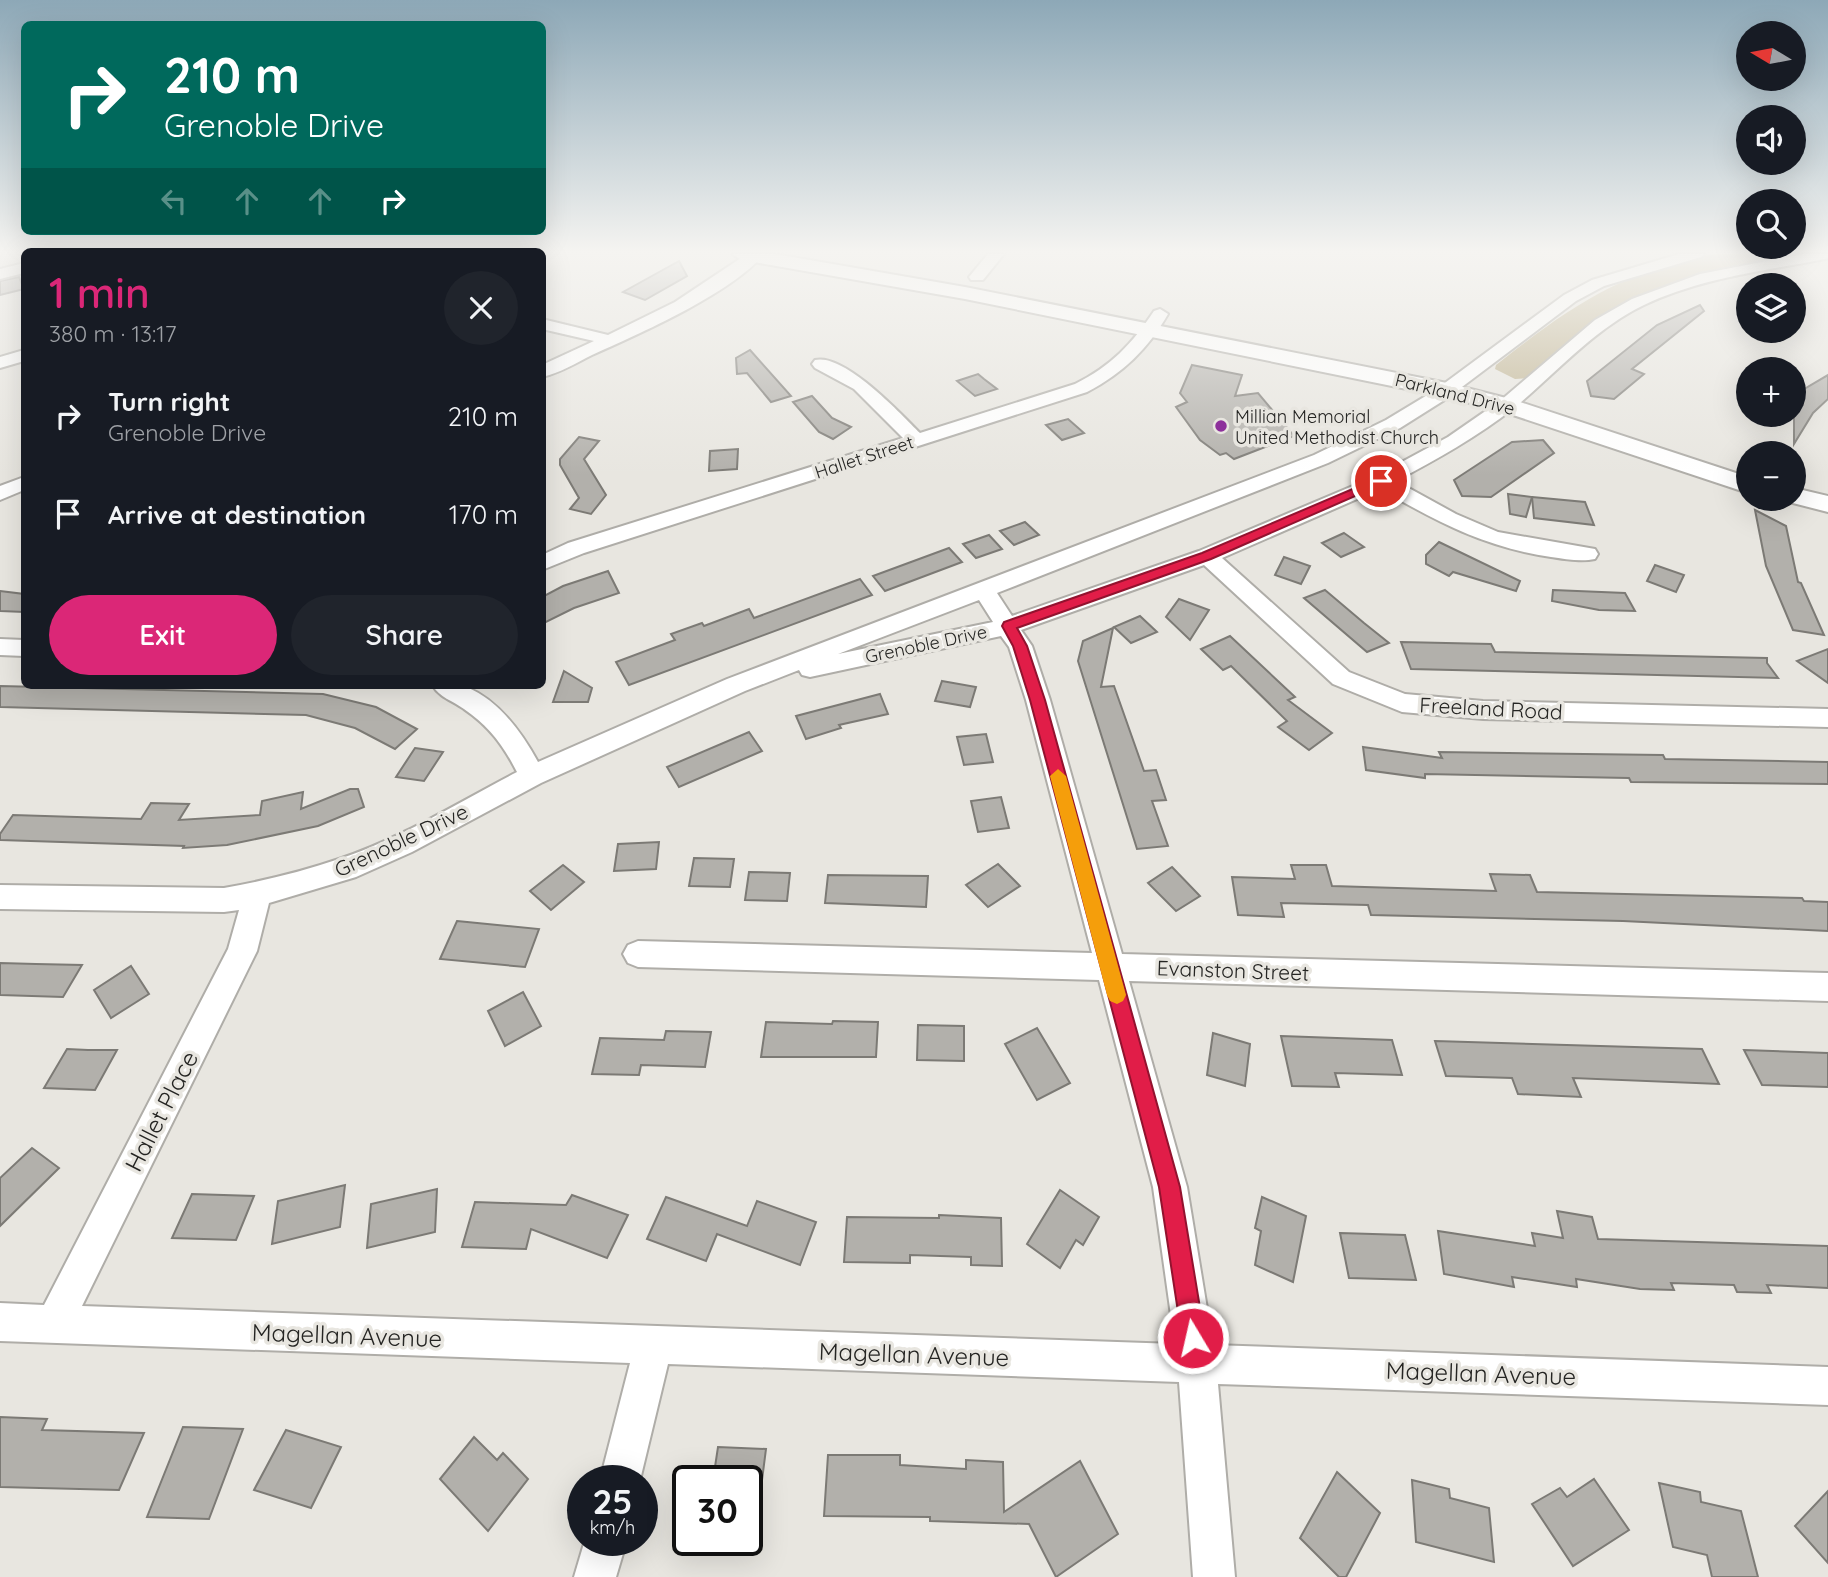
<!DOCTYPE html>
<html lang="en">
<head>
<meta charset="utf-8">
<style>
  body { margin:0; font-family:Quicksand,sans-serif; background:#20242c; color:#f1f3f6; height:100vh; display:flex; flex-direction:column; font-size:26px; white-space:nowrap }
  * { box-sizing:border-box; margin:0 }
  p { font-size:23px; color:#9ea1a6 }
  .icon { flex:none; width:38px; height:38px; fill:none; stroke:currentColor; stroke-width:2; stroke-linecap:round; stroke-linejoin:round }
  .map { position:relative; flex:1; overflow:hidden }
  .drawer { position:absolute; left:21px; top:248px; width:525px; height:441px; display:flex; flex-direction:column; background:#171b24; border-radius:10px; box-shadow:0 7px 28px #0002 }
  .drawer>* { flex:none }
  .guide { position:absolute; left:21px; top:21px; width:525px; height:214px; border-radius:10px; box-shadow:0 7px 28px #0002; background:#00695c; color:#fff; overflow:hidden }
  .needle { width:46px; rotate:280deg }
  .fabs { position:absolute; left:1736px; top:21px; display:grid; gap:14px }
  .fabs a { display:grid; place-items:center; width:70px; height:70px; border-radius:50%; background:#171b24; box-shadow:0 7px 28px #0002; font-size:35px }
  .speed { position:absolute; left:567px; top:1465px; display:flex; gap:14px; font-size:35px; font-weight:700; text-align:center }
  .speed>* { display:grid; place-content:center; width:91px; height:91px; border-radius:50%; background:#171b24; box-shadow:0 7px 28px #0002; line-height:1 }
  .speed small { font-size:18px; font-weight:400 }
  .speed .limit { border:4px solid #111; border-radius:10px; background:#fff; color:#111 }
  .pin { position:absolute; display:grid; place-items:center; width:60px; height:60px; color:#fff; margin:-30px; border:4px solid #fff; border-radius:50%; box-shadow:0 2px 7px #0007 }
  .me { position:absolute; width:77px; margin:-38px; rotate:351deg; stroke-linejoin:round; filter:drop-shadow(0 0 5px #0008) }
  .turn { display:flex; align-items:center; gap:24px; height:147px; padding:0 28px; font-size:32px }
  .turn .icon { width:91px; height:91px; stroke-width:2.5 }
  .turn b { display:block; font-size:49px; line-height:60px }
  .lanes { display:flex; align-items:center; height:66px; padding:0 28px; background:#0003; justify-content:center; gap:35px; direction:ltr }
  .lanes .off { opacity:.35 }
  .round { display:grid; place-items:center; flex:none; width:74px; height:74px; border-radius:37px; background:#20242c }
  .headline { display:flex; align-items:center; justify-content:space-between; height:119px; padding:0 28px }
  h1 { font-size:42px; font-weight:600; line-height:52px; color:#db2777 }
  .action { display:flex; gap:14px; margin-top:auto; padding:14px 28px }
  .action a { flex:1; height:80px; border-radius:42px; background:#db2777; color:#fff; font-size:28px; font-weight:600; line-height:80px; text-align:center }
  .action a+a { background:#20242c; color:#f1f3f6 }
  ul { padding:0; list-style:none }
  li { display:flex; align-items:center; gap:21px; height:98px; padding:0 28px }
  li div { flex:1 }
  li b { display:block; font-size:26px }
  li em { font-style:normal }
  .map>svg:first-child { display:block }
  .green { fill:#bfb391 }
  .building { fill:#b2b0ab; stroke:#7c7a75; stroke-width:2 }
  .lines { fill:none; stroke-linecap:round; stroke-linejoin:round }
  .minor-casing { stroke:#afada8; stroke-width:4 }
  .tertiary-casing { stroke:#afada8; stroke-width:4 }
  .minor { fill:#fff; fill-rule:evenodd }
  .tertiary { fill:#fff; fill-rule:evenodd }
  .route { fill:#e11d48; stroke:#92132f; stroke-width:2 }
  .slow { fill:#f59e0b }
  .poi-dot { fill:#8d309b; stroke:#e8e6e0; stroke-width:2.5 }
  .labels { text-anchor:middle; dominant-baseline:central; stroke-width:7; stroke-linejoin:round; paint-order:stroke }
  .far-street-label { font-size:18px; fill:#252523; stroke:#e8e6e0 }
  .far-poi-label { font-size:18px; fill:#252523; stroke:#e8e6e0; text-anchor:start }
  .street-label { font-size:21px; fill:#252523; stroke:#e8e6e0 }
  .near-street-label { font-size:24px; fill:#252523; stroke:#e8e6e0 }
</style>
</head>
<body>
<div class="map">
<svg width="1828" height="1577" viewBox="0 0 1828 1577">
  <rect width="100%" height="100%" fill="#e8e6e0"/>
  <path class="green" d="M1714,254H1801L1714,271L1656,291L1529,378L1515,379L1495,369L1496,365C1568,308 1621,271 1714,254Z"/>
  <g class="building">
    <polygon points="679,261 687,276 645,300 623,292"/>
    <polygon points="19,277 24,289 0,295 0,281"/>
    <polygon points="1700,305 1704,311 1632,369 1644,374 1614,399 1591,396 1587,381 1657,325"/>
    <polygon points="750,350 791,396 771,402 747,373 737,374 736,358"/>
    <polygon points="1192,365 1242,375 1235,396 1258,393 1294,436 1234,459 1226,453 1220,455 1200,440 1176,407 1187,402 1180,393"/>
    <polygon points="978,374 984,379 997,389 975,396 957,381"/>
    <polygon points="1828,375 1828,399 1813,413 1794,444 1794,395"/>
    <polygon points="812,396 832,418 851,427 833,439 819,432 793,402"/>
    <polygon points="1068,419 1084,433 1062,440 1046,425"/>
    <polygon points="579,437 599,441 584,459 606,495 591,514 570,509 579,498 560,465 560,459"/>
    <polygon points="1543,440 1554,453 1491,497 1462,496 1454,480 1512,442"/>
    <polygon points="738,449 737,469 709,471 710,451"/>
    <polygon points="1508,494 1532,497 1526,517 1510,514"/>
    <polygon points="1532,497 1585,502 1594,525 1534,518"/>
    <polygon points="1755,510 1786,526 1798,582 1801,583 1824,635 1793,630 1766,566"/>
    <polygon points="1025,522 1039,535 1014,545 1000,531"/>
    <polygon points="1344,533 1364,547 1341,557 1322,543"/>
    <polygon points="989,535 1002,549 976,558 963,544"/>
    <polygon points="1439,542 1520,581 1516,591 1453,572 1449,576 1426,564 1426,555"/>
    <polygon points="949,548 962,562 885,591 873,576"/>
    <polygon points="1284,557 1310,566 1301,584 1275,575"/>
    <polygon points="1655,565 1684,575 1676,592 1647,581"/>
    <polygon points="608,571 619,593 574,608 542,624 542,597 563,586"/>
    <polygon points="860,579 872,595 629,685 616,662 675,640 671,634 702,623 704,626 749,609 754,618"/>
    <polygon points="1325,590 1364,623 1389,643 1367,652 1304,598"/>
    <polygon points="1553,590 1625,593 1635,611 1599,610 1552,601"/>
    <polygon points="0,591 24,594 24,612 0,611"/>
    <polygon points="1179,599 1209,610 1190,640 1166,617"/>
    <polygon points="1140,616 1157,632 1131,643 1114,627"/>
    <polygon points="1113,628 1101,687 1114,686 1144,771 1156,770 1166,800 1152,801 1168,846 1137,849 1078,661 1083,641"/>
    <polygon points="1230,636 1295,697 1288,700 1332,733 1309,750 1278,727 1287,721 1231,666 1223,670 1201,649"/>
    <polygon points="1401,642 1491,644 1495,652 1767,658 1767,663 1778,678 1411,669"/>
    <polygon points="1828,649 1828,683 1797,661"/>
    <polygon points="564,671 592,688 588,702 553,702"/>
    <polygon points="942,681 976,687 970,707 935,701"/>
    <polygon points="0,686 323,694 376,707 417,729 395,749 355,728 306,715 0,707"/>
    <polygon points="880,694 888,714 839,725 841,728 806,739 796,716"/>
    <polygon points="749,732 762,751 679,787 667,767"/>
    <polygon points="986,734 993,762 964,765 957,737"/>
    <polygon points="1363,747 1442,758 1439,752 1663,755 1665,759 1828,762 1828,784 1631,782 1629,778 1425,774 1425,778 1366,770"/>
    <polygon points="415,748 443,752 424,781 396,777"/>
    <polygon points="350,789 358,789 364,807 318,826 227,845 183,848 184,846 0,840 0,834 13,815 141,819 151,803 189,804 179,820 260,815 262,801 303,792 301,809"/>
    <polygon points="1001,797 1009,828 978,832 971,801"/>
    <polygon points="659,842 656,869 614,871 618,844"/>
    <polygon points="694,858 734,859 730,887 689,886"/>
    <polygon points="998,864 1020,886 988,907 966,885"/>
    <polygon points="563,865 584,882 551,910 530,891"/>
    <polygon points="1291,865 1326,865 1332,886 1496,891 1490,874 1530,875 1537,892 1802,898 1804,901 1828,902 1828,931 1623,921 1371,915 1368,905 1281,903 1284,917 1238,915 1232,877 1295,879"/>
    <polygon points="1172,867 1200,896 1176,911 1148,883"/>
    <polygon points="749,872 790,873 787,901 745,900"/>
    <polygon points="828,875 928,876 926,907 825,903"/>
    <polygon points="457,921 539,929 525,967 440,959"/>
    <polygon points="0,963 36,964 82,965 63,997 0,995"/>
    <polygon points="131,966 149,994 111,1018 94,990"/>
    <polygon points="523,992 541,1026 505,1046 488,1011"/>
    <polygon points="833,1021 878,1022 876,1057 761,1057 766,1022 832,1024"/>
    <polygon points="918,1025 964,1026 964,1061 917,1060"/>
    <polygon points="1037,1028 1070,1083 1037,1100 1005,1044"/>
    <polygon points="666,1031 711,1032 705,1067 641,1065 639,1075 592,1074 600,1038 664,1040"/>
    <polygon points="1213,1033 1250,1044 1245,1086 1207,1075"/>
    <polygon points="1281,1036 1392,1040 1402,1075 1335,1073 1339,1087 1292,1086"/>
    <polygon points="1435,1041 1702,1049 1719,1084 1573,1078 1581,1097 1518,1094 1512,1078 1446,1076"/>
    <polygon points="67,1049 88,1050 117,1050 95,1090 44,1088"/>
    <polygon points="1744,1050 1828,1053 1828,1087 1762,1085"/>
    <polygon points="32,1148 59,1168 0,1226 0,1178"/>
    <polygon points="345,1185 340,1227 272,1244 278,1201"/>
    <polygon points="437,1189 435,1232 367,1248 371,1204"/>
    <polygon points="1060,1190 1099,1217 1083,1245 1076,1240 1060,1268 1027,1244"/>
    <polygon points="192,1194 254,1196 236,1240 172,1238"/>
    <polygon points="572,1195 628,1215 607,1258 531,1229 526,1249 462,1247 475,1202 566,1205"/>
    <polygon points="666,1197 747,1226 757,1201 816,1222 800,1265 717,1234 706,1261 647,1239"/>
    <polygon points="1262,1197 1306,1216 1293,1282 1255,1265 1261,1231 1255,1228"/>
    <polygon points="1557,1211 1592,1217 1598,1239 1828,1246 1828,1288 1767,1285 1771,1293 1737,1292 1734,1285 1671,1283 1674,1290 1640,1289 1576,1279 1577,1287 1512,1277 1514,1287 1444,1274 1438,1231 1535,1246 1532,1233 1563,1238"/>
    <polygon points="939,1215 1001,1218 1002,1266 971,1265 971,1257 910,1255 910,1263 844,1262 847,1217 939,1218"/>
    <polygon points="1340,1233 1405,1235 1416,1280 1349,1278"/>
    <polygon points="0,1417 47,1419 42,1430 144,1433 119,1490 0,1487"/>
    <polygon points="183,1427 243,1429 209,1519 147,1517"/>
    <polygon points="286,1430 341,1447 311,1508 254,1490"/>
    <polygon points="474,1437 497,1460 503,1453 528,1479 488,1531 440,1479"/>
    <polygon points="718,1447 766,1449 762,1480 713,1480"/>
    <polygon points="828,1455 900,1455 900,1465 966,1469 966,1460 1003,1462 1004,1512 1080,1461 1118,1534 1056,1577 1029,1524 930,1521 930,1517 824,1516"/>
    <polygon points="1337,1472 1380,1513 1346,1577 1339,1577 1300,1538"/>
    <polygon points="1594,1479 1629,1530 1573,1566 1532,1504 1560,1488 1567,1497"/>
    <polygon points="1412,1480 1449,1489 1450,1498 1489,1508 1494,1562 1416,1542"/>
    <polygon points="1659,1483 1700,1492 1701,1502 1741,1511 1758,1577 1712,1577 1707,1555 1673,1547"/>
    <polygon points="1828,1491 1828,1563 1795,1526"/>
  </g>
  <g class="lines">
    <defs>
      <g id="minor">
        <path d="M747,254H764C732,293 639,334 592,355C576,363 560,373 542,377V365L594,341L542,329V319L608,335L675,302Z"/>
        <polygon points="988,254 1004,254 983,280 971,280 969,277"/>
        <path d="M1679,254H1704L1701,257L1604,286L1576,301L1446,399L1400,428L1328,463L997,593L1012,616L1199,551L1374,477L1448,437L1500,401L1595,320L1632,299L1700,274L1803,254H1828V258L1825,259C1764,271 1700,278 1644,305C1594,329 1556,373 1514,408C1477,437 1437,459 1396,481L1456,514L1498,532L1595,549L1598,554L1595,559C1581,562 1565,559 1551,557C1484,547 1438,522 1380,489L1222,558L1349,672L1405,694L1483,701L1828,709V727L1483,719L1402,712L1333,684L1204,565L1021,630L1032,646L1050,700L1122,954L1828,973V1001L1129,981L1187,1187L1213,1345L1828,1367V1405L1218,1384L1235,1577H1193L1179,1382L668,1364L640,1480H600L630,1363L0,1341V1303L44,1305L228,949L239,910L224,912L0,909V885L224,888C263,881 301,872 339,859C400,839 459,802 517,772C503,745 489,726 464,709C453,701 439,697 433,686C443,686 457,684 466,687C499,700 522,733 538,762L727,679L1314,455L1386,420L1434,391L1564,295L1592,280ZM979,600L993,622L838,654ZM1001,636L1009,647L1026,700L1092,953L638,941L628,945L623,954L628,963L638,967L1099,980L1153,1187L1175,1344L82,1306L257,951L269,903L356,877L412,852L541,783L745,691L799,670L802,675L810,677Z"/>
        <polygon points="24,263 24,273 0,279 0,269"/>
        <path d="M1160,309L1168,314C1148,349 1123,373 1087,392L584,553L542,570V555L568,543L903,438L854,389L815,368L812,364L815,360C844,353 900,413 920,433L1075,384C1111,366 1132,344 1154,311Z"/>
        <polygon points="24,350 24,361 0,368 0,357"/>
        <polygon points="24,477 24,490 0,500 0,486"/>
        <polygon points="0,639 24,640 24,656 0,655"/>
        <polygon points="585,1540 627,1540 616,1577 574,1577"/>
      </g>
      <g id="tertiary">
        <polygon points="732,254 775,254 965,287 1447,383 1514,400 1748,477 1748,493 1498,410 1446,397 965,299 742,260"/>
        <polygon points="1794,488 1828,496 1828,512 1785,501 1783,499 1794,499"/>
      </g>
    </defs>
    <use href="#minor" class="minor-casing"/>
    <use href="#tertiary" class="tertiary-casing"/>
    <use href="#minor" class="minor"/>
    <use href="#tertiary" class="tertiary"/>
  </g>
  <linearGradient id="sky" x2="0" y2="1"><stop stop-color="#8da8b7"/><stop offset="0.53" stop-color="#f5f4f1"/><stop offset="1" stop-color="#f5f4f1" stop-opacity="0"/></linearGradient>
  <rect width="1828" height="475" fill="url(#sky)"/>
  <polygon class="route" points="1381,477 1387,481 1385,483 1211,559 1017,628 1027,646 1045,700 1180,1187 1205,1338 1201,1346 1193,1349 1185,1346 1182,1338 1159,1187 1030,700 1013,646 1002,626 1004,622 1202,553"/>
  <polygon class="slow" points="1058,769 1066,776 1126,995 1123,1001 1117,1004 1110,1001 1107,995 1050,776"/>
  <circle class="poi-dot" cx="1221" cy="426" r="7"/>
  <g class="labels">
    <g class="far-street-label">
      <text transform="translate(1455 394) rotate(14)">Parkland Drive</text>
      <text transform="translate(864 457) rotate(-18)">Hallet Street</text>
      <text transform="translate(926 644) rotate(-12)">Grenoble Drive</text>
    </g>
    <g class="far-poi-label">
      <text x="1235" y="416">Millian Memorial<tspan x="1235" dy="21">United Methodist Church</tspan></text>
    </g>
    <g class="street-label">
      <text transform="translate(1491 708) rotate(3)">Freeland Road</text>
      <text transform="translate(401 840) rotate(-25)">Grenoble Drive</text>
      <text transform="translate(1233 970) rotate(2)">Evanston Street</text>
    </g>
    <g class="near-street-label">
      <text transform="translate(161 1111) rotate(-63)">Hallet Place</text>
      <text transform="translate(347 1335) rotate(2)">Magellan Avenue</text>
      <text transform="translate(914 1354) rotate(2)">Magellan Avenue</text>
      <text transform="translate(1481 1373) rotate(2)">Magellan Avenue</text>
    </g>
  </g>
</svg>
<div class="fabs">
<a><svg class="needle" viewBox="-14 -14 28 28"><path d="M0-13l5 13h-10z" fill="#e53935"/><path d="M0 13l5-13h-10z" fill="#9ea1a6"/></svg></a>
<a><svg class="icon" aria-label="sound" viewBox="0 0 24 24"><path d="M4 9h4l5-4v14l-5-4H4zM17 9q2 3 0 6"/></svg></a>
<a><svg class="icon" aria-label="search" viewBox="0 0 24 24"><circle cx="10" cy="10" r="6"/><path d="M15 15l6 6"/></svg></a>
<a><svg class="icon" aria-label="layers" viewBox="0 0 24 24"><path d="M12 4l9 5-9 5-9-5zM3 14l9 5 9-5"/></svg></a>
<a>+</a>
<a>−</a>
</div>
<div class="speed"><div>25<small>km/h</small></div><div class="limit">30</div></div>
<div class="pin" style="left:1381px;top:481px;background:#d93025"><svg class="icon" aria-label="arrive" viewBox="0 0 24 24"><path d="M6 21V4h12l-3 4 3 4H6"/></svg></div>
<svg class="me" style="left:1193px;top:1338px" viewBox="-20 -20 40 40"><circle r="17" fill="#e11d48" stroke="#fff" stroke-width="3"/><path d="M0-11L8 9 0 5-8 9z" fill="#fff"/></svg>
<div class="guide">
<div class="turn"><svg class="icon" aria-label="right" viewBox="0 0 24 24"><path d="M7 20v-9h11M14 6l5 5-5 5"/></svg><div><b>210 m</b>Grenoble Drive</div></div>
<div class="lanes"><svg class="icon off" aria-label="left" viewBox="0 0 24 24"><path d="M17 20v-9H6M10 6l-5 5 5 5"/></svg><svg class="icon off" aria-label="ahead" viewBox="0 0 24 24"><path d="M12 20V5M6 11l6-6 6 6"/></svg><svg class="icon off" aria-label="ahead" viewBox="0 0 24 24"><path d="M12 20V5M6 11l6-6 6 6"/></svg><svg class="icon" aria-label="right" viewBox="0 0 24 24"><path d="M7 20v-9h11M14 6l5 5-5 5"/></svg></div>
</div>
<section class="drawer">
<div class="headline"><div><h1>1 min</h1><p>380 m · 13:17</p></div><a class="round"><svg class="icon" aria-label="close" viewBox="0 0 24 24"><path d="M6 6l12 12M18 6L6 18"/></svg></a></div>
<ul>
<li><svg class="icon" aria-label="right" viewBox="0 0 24 24"><path d="M7 20v-9h11M14 6l5 5-5 5"/></svg><div><b>Turn right</b><p>Grenoble Drive</p></div><em>210 m</em></li>
<li><svg class="icon" aria-label="arrive" viewBox="0 0 24 24"><path d="M6 21V4h12l-3 4 3 4H6"/></svg><div><b>Arrive at destination</b></div><em>170 m</em></li>
</ul>
<div class="action"><a>Exit</a><a>Share</a></div>
</section>
</div>
</body>
</html>
